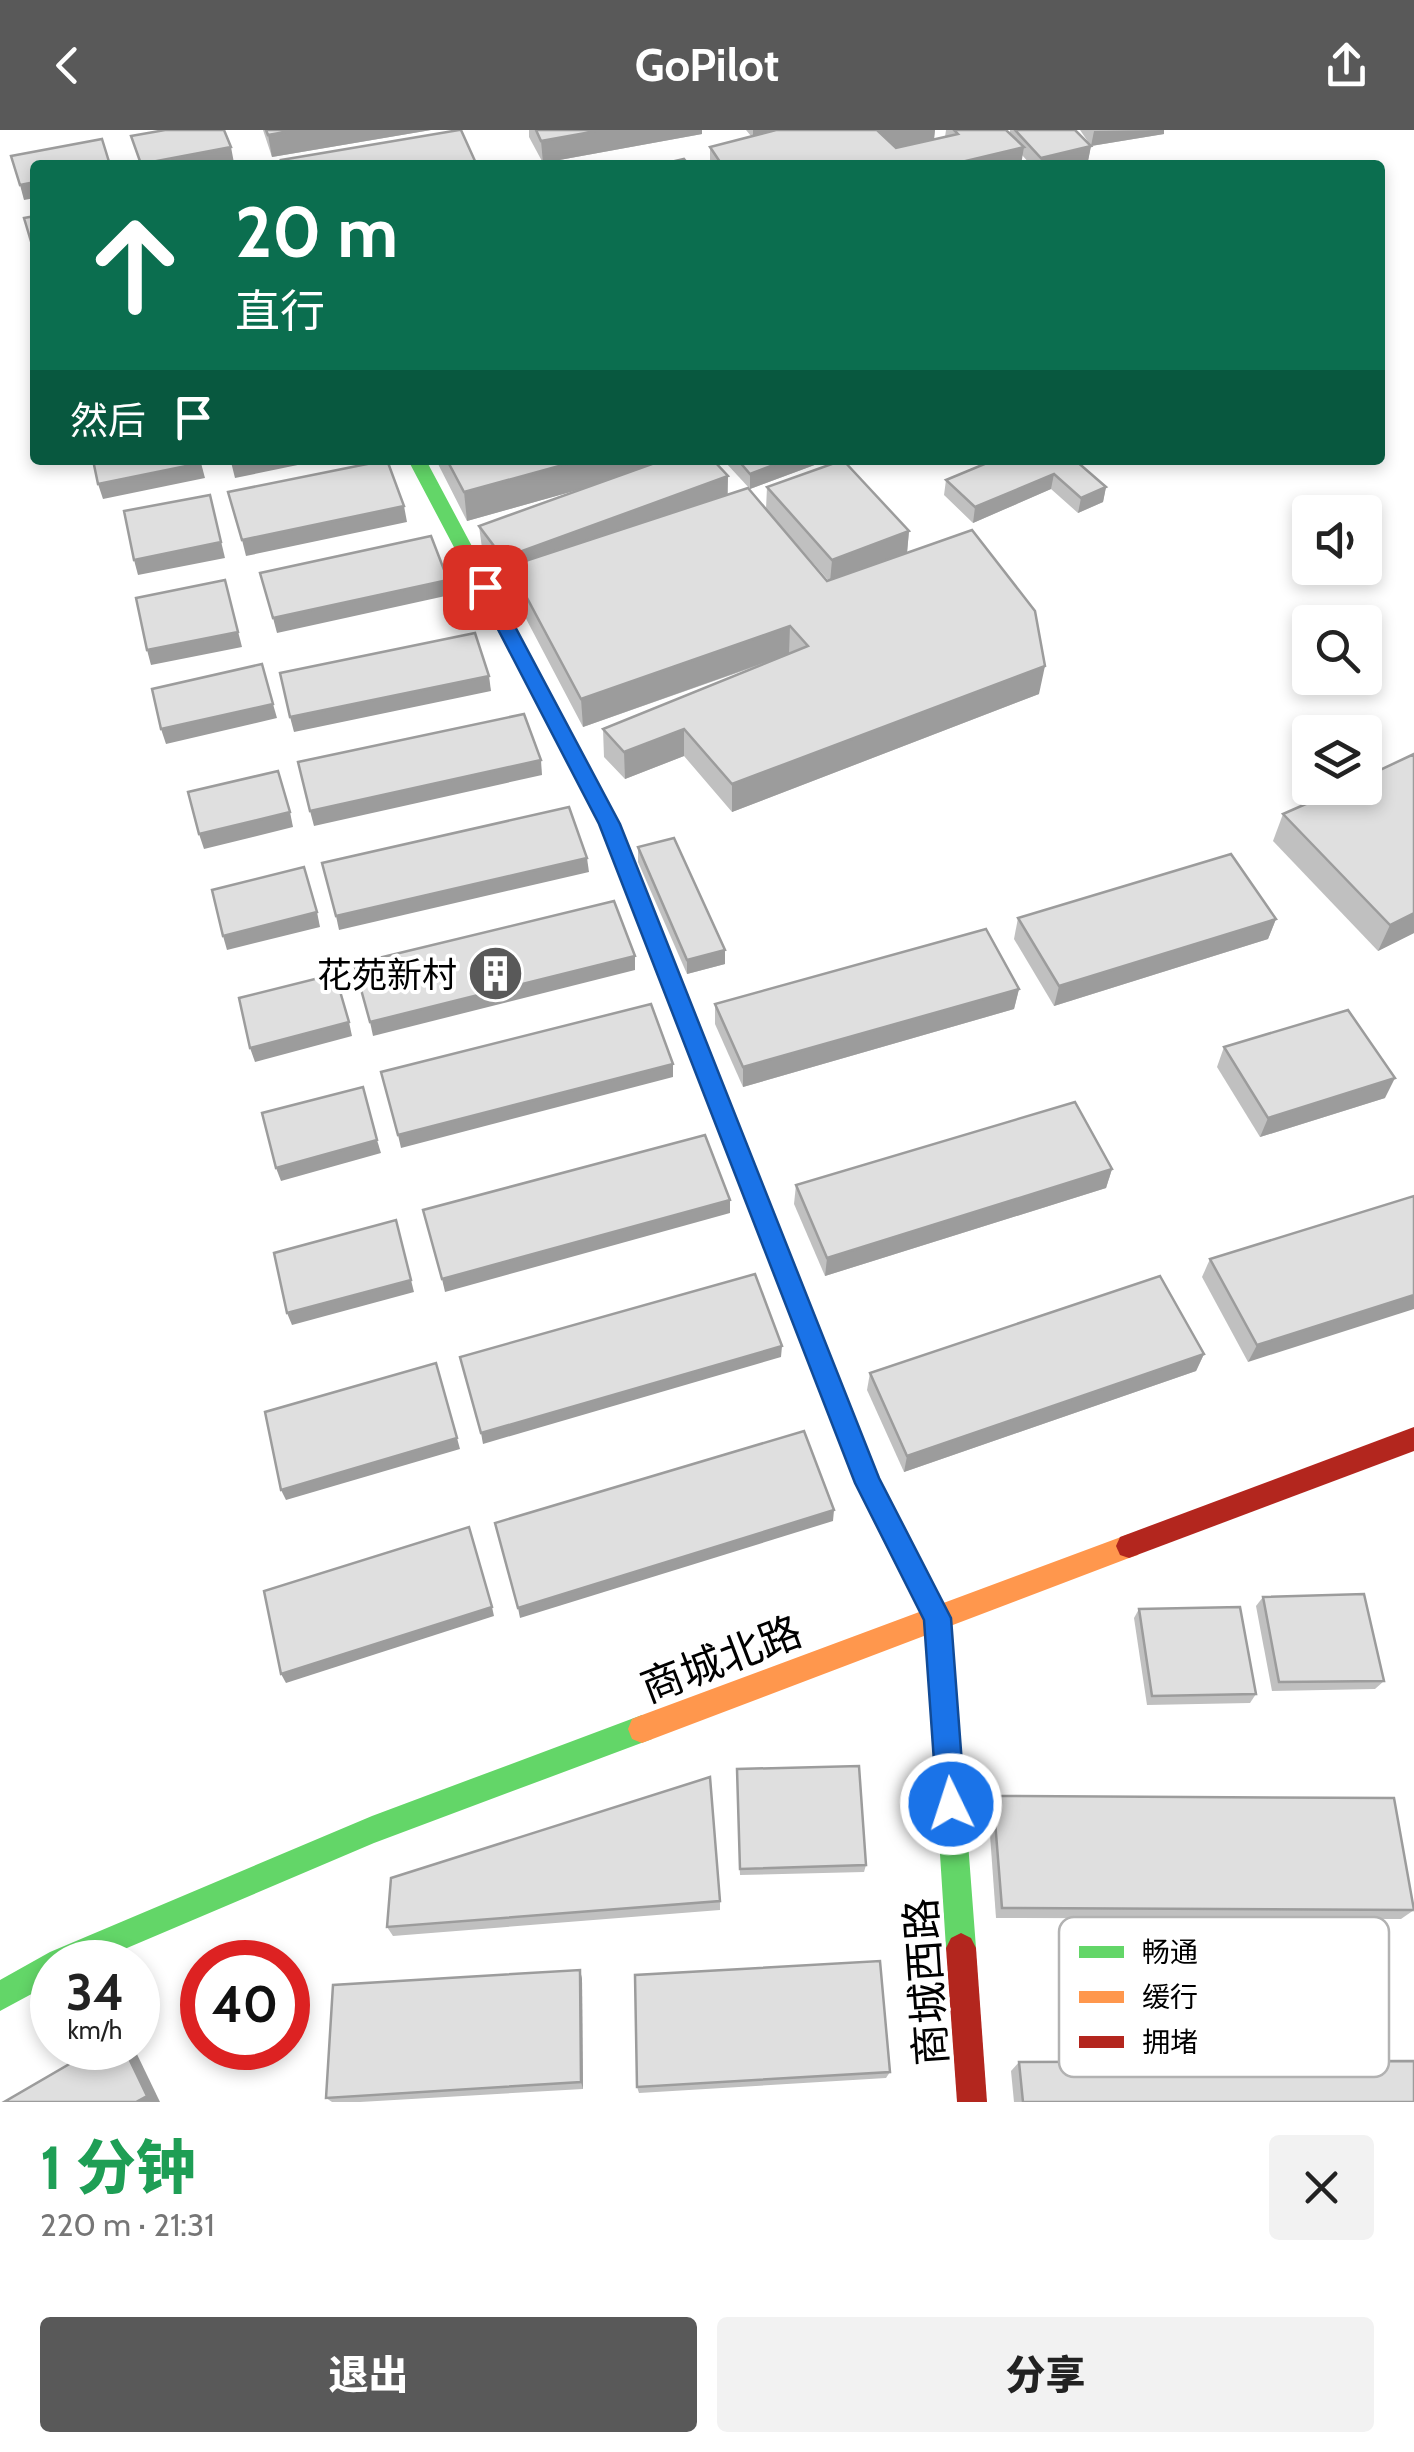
<!DOCTYPE html>
<html lang="zh">
<head>
<meta charset="utf-8">
<style>
  body { margin:0; font-family:Cabin,"Noto Sans SC",sans-serif; background:#f2f2f2; color:#222; height:100vh; display:flex; flex-direction:column; font-size:38px; white-space:nowrap }
  * { box-sizing:border-box; margin:0 }
  p { font-size:32px; color:#767676 }
  .icon { flex:none; width:55px; height:55px; fill:none; stroke:currentColor; stroke-width:2; stroke-linecap:round; stroke-linejoin:round }
  .map { position:relative; height:1972px; overflow:hidden }
  .panel { display:flex; flex-direction:column; background:#fff; flex:1 }
  .panel>* { flex:none }
  .banner { position:absolute; left:30px; top:30px; width:1355px; height:305px; border-radius:10px; box-shadow:0 5px 15px #0003; background:#0b6e4f; color:#fff; overflow:hidden }
  .buttons { position:absolute; left:1292px; top:365px; display:grid; gap:20px }
  .buttons a { display:grid; place-items:center; width:90px; height:90px; border-radius:10px; background:#fff; box-shadow:0 5px 15px #0003; font-size:50px }
  .speed { position:absolute; left:30px; top:1810px; display:flex; gap:20px; font-size:50px; font-weight:700; text-align:center }
  .speed>* { display:grid; place-content:center; width:130px; height:130px; border-radius:50%; background:#fff; box-shadow:0 5px 15px #0003; line-height:1 }
  .speed small { font-size:25px; font-weight:400 }
  .speed .limit { border:15px solid #d22; background:#fff; color:#111 }
  .pin { position:absolute; display:grid; place-items:center; width:85px; height:85px; color:#fff; margin:-42px; border-radius:20px; box-shadow:0 5px 15px #0006 }
  .me { position:absolute; width:110px; margin:-55px; rotate:356deg; stroke-linejoin:round; filter:drop-shadow(0 0 8px #0008) }
  .turn { display:flex; align-items:center; gap:35px; height:210px; padding:0 40px; font-size:45px }
  .turn .icon { width:130px; height:130px; stroke-width:2.5 }
  .turn b { display:block; font-size:70px; line-height:85px }
  .then { display:flex; align-items:center; height:95px; padding:0 40px; background:#0003; gap:20px; font-size:38px }
  .round { display:grid; place-items:center; flex:none; width:105px; height:105px; border-radius:10px; background:#f2f2f2 }
  .head { display:flex; align-items:center; justify-content:space-between; height:170px; padding:0 40px }
  h1 { font-size:60px; font-weight:800; line-height:75px; color:#1e9e55 }
  .action { display:flex; gap:20px; margin-top:auto; padding:20px 40px }
  .action a { flex:1; height:115px; border-radius:10px; background:#595959; color:#fff; font-size:40px; font-weight:800; line-height:115px; text-align:center }
  .action a+a { background:#f2f2f2; color:#222 }
  header { display:flex; justify-content:space-between; align-items:center; height:130px; padding:0 40px; background:#595959; color:#fff; font-size:45px; font-weight:800 }
  .map>svg:first-child { display:block }
  .lines { fill:none; stroke-linecap:round; stroke-linejoin:round }
  .fast { fill:#63d668; fill-rule:evenodd }
  .slow { fill:#ff974d; fill-rule:evenodd }
  .jam { fill:#b3261e; fill-rule:evenodd }
  .wall { fill:#c0c0c0; fill-rule:evenodd }
  .shaded-wall { fill:#9c9c9c }
  .building { fill:#dfdfdf; stroke:#9c9c9c; stroke-width:2.5 }
  .route { fill:#1a73e8; stroke:#114b97; stroke-width:2.5 }
  .labels { text-anchor:middle; dominant-baseline:central; stroke-width:8; stroke-linejoin:round; paint-order:stroke }
  .poi-label { font-size:35px; fill:#000; stroke:#fff; text-anchor:end }
  .near-street-label { font-size:42px; fill:#000; stroke:#fff }
  .key { fill:#fff; stroke:#b2b2b2; stroke-width:2.5 }
  .key-label { font-size:28px; fill:#000 }
</style>
</head>
<body>
<header><svg class="icon" aria-label="back" viewBox="0 0 24 24"><path d="M15 5l-7 7 7 7"/></svg>GoPilot<svg class="icon" aria-label="share" viewBox="0 0 24 24"><path d="M12 15V3M7 8l5-5 5 5M5 13v7h14v-7"/></svg></header>
<div class="map">
<svg width="1414" height="1972" viewBox="0 0 1414 1972">
  <rect width="100%" height="100%" fill="#fff"/>
  <g class="lines">
    <g class="fast">
      <polygon points="408,330 426,330 620,694 639,744 636,750 629,752 619,744 600,694"/>
      <polygon points="852,1300 861,1304 879,1348 951,1488 976,1818 971,1828 961,1833 951,1828 946,1818 925,1490 859,1361 839,1312 843,1304"/>
      <polygon points="642,1585 652,1589 656,1599 652,1609 374,1713 94,1832 52,1832 52,1853 0,1881 0,1850 50,1822 372,1686"/>
    </g>
    <polygon class="slow" points="1129,1404 1138,1407 1142,1416 1138,1425 1129,1428 642,1613 632,1609 628,1599 632,1589 642,1585"/>
    <g class="jam">
      <polygon points="629,736 639,744 865,1312 861,1320 852,1324 843,1320 839,1312 619,744"/>
      <polygon points="1414,1297 1414,1321 1129,1428 1120,1425 1116,1416 1120,1407"/>
      <polygon points="961,1803 971,1808 976,1818 987,1972 957,1972 946,1818 951,1808"/>
    </g>
  </g>
  <g class="wall">
    <polygon points="263,0 431,0 272,27"/>
    <polygon points="529,0 702,0 702,4 543,33 529,7"/>
    <polygon points="746,0 935,0 934,9 945,7 946,0 1006,0 1010,4 1010,0 1075,0 1091,16 1088,31 1073,35 1031,35 1022,25 1021,35 710,35 710,17 751,6"/>
    <polygon points="1080,0 1164,0 1164,4 1091,16"/>
    <path d="M436,330H713L728,346V365L766,379L767,357L909,401L907,423L1039,564L732,682L684,626L625,649L604,627L603,599L771,531L583,597L513,464L511,448L505,450L482,418L479,396L584,358L467,391ZM766,379L828,450L827,451Z"/>
    <polygon points="726,330 828,330 750,359 726,333"/>
    <polygon points="994,330 1106,357 1103,372 1078,383 1051,359 973,393 944,365 946,350"/>
    <polygon points="1414,624 1414,803 1378,821 1273,711 1283,684"/>
    <polygon points="638,717 725,820 725,834 687,844 638,732"/>
    <polygon points="1018,788 1276,789 1268,809 1054,876 1014,809"/>
    <polygon points="1019,859 1014,879 743,957 715,894 715,874"/>
    <polygon points="1224,917 1385,968 1260,1007 1217,937"/>
    <polygon points="1112,1039 1106,1058 825,1146 794,1074 796,1055"/>
    <polygon points="1414,1066 1248,1232 1202,1147 1210,1129"/>
    <polygon points="1204,1224 1196,1241 904,1342 867,1260 870,1243"/>
    <polygon points="1263,1467 1384,1551 1375,1559 1272,1561 1256,1476"/>
    <polygon points="1139,1479 1256,1564 1250,1573 1147,1575 1134,1488"/>
    <polygon points="737,1647 866,1735 864,1742 740,1745"/>
    <polygon points="993,1666 1414,1780 1401,1789 996,1788 988,1677"/>
    <polygon points="720,1771 720,1780 393,1806 387,1797"/>
    <polygon points="580,1840 582,1849 583,1959 360,1972 332,1972 326,1968"/>
    <polygon points="1019,1932 1414,1972 1014,1972 1011,1941"/>
    <polygon points="890,1942 886,1948 639,1963 637,1957"/>
  </g>
  <g class="shaded-wall">
    <polygon points="296,0 431,0 272,27 268,5"/>
    <polygon points="602,0 702,0 702,4 543,33 541,11"/>
    <polygon points="753,0 790,0 753,8"/>
    <polygon points="874,0 935,0 934,9 872,26"/>
    <polygon points="1164,0 1164,4 1091,16 1094,1"/>
    <polygon points="1091,16 1088,31 1073,35 1040,35 1041,28"/>
    <polygon points="231,17 234,33 222,35 141,35"/>
    <polygon points="1024,17 1021,35 949,35"/>
    <polygon points="475,31 475,35 451,35"/>
    <polygon points="35,52 35,68 24,70 20,55"/>
    <polygon points="243,330 322,330 235,348 231,332"/>
    <polygon points="581,330 685,330 467,391 464,362"/>
    <polygon points="787,330 828,330 750,359 750,344"/>
    <polygon points="201,333 205,348 103,369 98,354"/>
    <polygon points="1054,344 1051,359 973,393 975,377"/>
    <polygon points="728,346 727,369 510,436 511,448 505,450 503,428"/>
    <polygon points="1106,357 1103,372 1078,383 1081,368"/>
    <polygon points="210,365 225,428 138,445 134,430"/>
    <polygon points="404,376 407,392 246,426 242,410"/>
    <polygon points="909,401 907,423 830,452 832,430"/>
    <polygon points="225,450 242,517 151,535 147,520"/>
    <polygon points="448,450 450,465 277,503 273,488"/>
    <polygon points="790,496 789,524 583,597 581,569"/>
    <polygon points="1045,536 1039,564 732,682 732,654"/>
    <polygon points="489,546 491,561 294,602 290,587"/>
    <polygon points="273,574 277,588 166,614 161,599"/>
    <polygon points="684,599 684,626 625,649 624,622"/>
    <polygon points="541,630 542,645 314,696 310,681"/>
    <polygon points="290,682 293,697 204,719 199,704"/>
    <polygon points="587,728 589,742 339,800 336,786"/>
    <polygon points="317,782 320,797 227,820 223,806"/>
    <polygon points="1414,783 1414,803 1378,821 1390,795"/>
    <polygon points="1276,789 1268,809 1054,876 1059,856"/>
    <polygon points="725,820 725,834 687,844 687,830"/>
    <polygon points="635,826 635,840 373,906 370,892"/>
    <polygon points="1019,859 1014,879 743,957 743,937"/>
    <polygon points="349,892 352,906 255,932 250,918"/>
    <polygon points="673,934 673,947 401,1018 398,1005"/>
    <polygon points="1395,948 1385,968 1260,1007 1268,988"/>
    <polygon points="377,1010 381,1023 281,1051 276,1038"/>
    <polygon points="1112,1039 1106,1058 825,1146 827,1128"/>
    <polygon points="730,1070 730,1083 445,1162 442,1149"/>
    <polygon points="396,1090 414,1162 292,1195 287,1183"/>
    <polygon points="1414,1165 1414,1179 1248,1232 1257,1215"/>
    <polygon points="782,1216 781,1227 483,1314 481,1303"/>
    <polygon points="1204,1224 1196,1241 904,1342 907,1326"/>
    <polygon points="457,1308 460,1319 286,1370 281,1360"/>
    <polygon points="834,1380 833,1391 520,1488 518,1478"/>
    <polygon points="492,1477 494,1486 286,1553 281,1544"/>
    <polygon points="580,1840 582,1849 583,1959 581,1952"/>
    <polygon points="124,1918 134,1918 160,1972 136,1972"/>
  </g>
  <g class="building">
    <polygon points="165,0 224,0 231,17 141,34 131,6"/>
    <polygon points="266,0 296,0 268,5"/>
    <polygon points="459,0 461,0 475,31 451,35 283,35 281,30"/>
    <polygon points="536,0 602,0 541,11"/>
    <polygon points="776,0 877,0 896,18 958,4 954,0 1006,0 1024,17 949,35 722,35 710,17"/>
    <polygon points="1015,0 1075,0 1091,16 1041,28"/>
    <polygon points="102,9 110,35 35,35 35,52 20,55 11,26"/>
    <polygon points="684,29 689,35 658,35"/>
    <polygon points="35,86 35,118 33,118 24,88"/>
    <polygon points="93,330 200,330 201,333 98,354"/>
    <polygon points="387,330 404,376 242,410 228,362"/>
    <polygon points="447,330 581,330 464,362"/>
    <polygon points="663,330 713,330 728,346 503,428 479,396"/>
    <polygon points="738,330 787,330 750,344"/>
    <polygon points="843,330 909,401 832,430 767,357"/>
    <polygon points="994,330 1075,330 1106,357 1081,368 1054,344 975,377 946,350"/>
    <polygon points="748,358 827,451 972,400 1035,481 1045,536 732,654 684,599 624,622 603,599 808,516 790,496 581,569 510,436"/>
    <polygon points="210,365 221,412 134,430 124,381"/>
    <polygon points="431,406 448,450 273,488 260,443"/>
    <polygon points="225,450 238,502 147,520 136,468"/>
    <polygon points="475,503 489,546 290,587 280,543"/>
    <polygon points="262,534 273,574 161,599 152,559"/>
    <polygon points="524,584 541,630 310,681 298,632"/>
    <polygon points="1414,624 1414,783 1390,795 1283,684 1342,658 1365,658 1365,647"/>
    <polygon points="278,641 290,682 199,704 188,662"/>
    <polygon points="569,677 587,728 336,786 322,733"/>
    <polygon points="674,708 725,820 687,830 638,717"/>
    <polygon points="1231,724 1276,789 1059,856 1018,788"/>
    <polygon points="304,737 317,782 223,806 212,760"/>
    <polygon points="614,771 635,826 370,892 354,834"/>
    <polygon points="986,799 1019,859 743,937 715,874"/>
    <polygon points="335,844 349,892 250,918 239,868"/>
    <polygon points="651,874 673,934 398,1005 381,942"/>
    <polygon points="1348,880 1395,948 1268,988 1224,917"/>
    <polygon points="363,957 377,1010 276,1038 262,983"/>
    <polygon points="1075,972 1112,1039 827,1128 796,1055"/>
    <polygon points="705,1005 730,1070 442,1149 423,1080"/>
    <polygon points="1414,1066 1414,1165 1257,1215 1210,1129"/>
    <polygon points="396,1090 411,1150 287,1183 274,1123"/>
    <polygon points="755,1144 782,1216 481,1303 460,1227"/>
    <polygon points="1160,1146 1204,1224 907,1326 870,1243"/>
    <polygon points="436,1233 457,1308 281,1360 265,1282"/>
    <polygon points="804,1301 834,1380 518,1478 495,1393"/>
    <polygon points="469,1397 492,1477 281,1544 264,1461"/>
    <polygon points="1364,1464 1384,1551 1279,1552 1263,1467"/>
    <polygon points="1240,1477 1256,1564 1152,1566 1139,1479"/>
    <polygon points="859,1636 866,1735 740,1739 737,1639"/>
    <polygon points="710,1647 720,1771 387,1797 391,1748"/>
    <polygon points="993,1666 1394,1668 1414,1780 1002,1778"/>
    <polygon points="880,1831 890,1942 637,1957 635,1845"/>
    <polygon points="580,1840 581,1952 326,1968 333,1855"/>
    <polygon points="97,1918 124,1918 147,1966 136,1972 4,1972"/>
    <polygon points="1414,1931 1414,1972 1023,1972 1019,1932"/>
  </g>
  <polygon class="route" points="485,451 494,457 620,694 879,1348 951,1488 965,1674 961,1684 951,1688 941,1684 937,1674 924,1490 855,1353 599,694 476,457"/>
  <defs>
    <symbol id="building-disc" viewBox="-11 -11 22 22"><circle r="9.5" fill="#595959" stroke="#fff"/><path d="M-4-6H4V6H1V3H-1V6H-4ZM-2.5-4.3h1.7v1.8h-1.7ZM.8-4.3h1.7v1.8H.8ZM-2.5-1h1.7V.8h-1.7ZM.8-1h1.7V.8H.8Z" fill="#fff"/></symbol>
  </defs>
  <g fill-rule="evenodd">
    <use href="#building-disc" x="464" y="812" width="63" height="63"/>
  </g>
  <g class="labels">
    <g class="poi-label">
      <text x="457" y="844">花苑新村</text>
    </g>
    <g class="near-street-label">
      <text transform="translate(721 1529) rotate(-21)">商城北路</text>
      <text transform="translate(926 1852) rotate(-94)">商城西路</text>
    </g>
  </g>
  <rect x="1059" y="1787" width="330" height="160" rx="15" class="key"/>
  <rect x="1079" y="1816" width="45" height="12" fill="#63d668"/>
  <rect x="1079" y="1861" width="45" height="12" fill="#ff974d"/>
  <rect x="1079" y="1906" width="45" height="12" fill="#b3261e"/>
  <g class="key-label">
    <text x="1142" y="1832">畅通</text>
    <text x="1142" y="1877">缓行</text>
    <text x="1142" y="1922">拥堵</text>
  </g>
</svg>
<div class="buttons">
<a><svg class="icon" aria-label="sound" viewBox="0 0 24 24"><path d="M4 9h4l5-4v14l-5-4H4zM17 9q2 3 0 6"/></svg></a>
<a><svg class="icon" aria-label="search" viewBox="0 0 24 24"><circle cx="10" cy="10" r="6"/><path d="M15 15l6 6"/></svg></a>
<a><svg class="icon" aria-label="layers" viewBox="0 0 24 24"><path d="M12 4l9 5-9 5-9-5zM3 14l9 5 9-5"/></svg></a>
</div>
<div class="speed"><div>34<small>km/h</small></div><div class="limit">40</div></div>
<div class="pin" style="left:485px;top:457px;background:#d93025"><svg class="icon" aria-label="arrive" viewBox="0 0 24 24"><path d="M6 21V4h12l-3 4 3 4H6"/></svg></div>
<svg class="me" style="left:951px;top:1674px" viewBox="-20 -20 40 40"><circle r="17" fill="#1a73e8" stroke="#fff" stroke-width="3"/><path d="M0-11L8 9 0 5-8 9z" fill="#fff"/></svg>
<div class="banner">
<div class="turn"><svg class="icon" aria-label="ahead" viewBox="0 0 24 24"><path d="M12 20V5M6 11l6-6 6 6"/></svg><div><b>20 m</b>直行</div></div>
<div class="then">然后<svg class="icon" aria-label="arrive" viewBox="0 0 24 24"><path d="M6 21V4h12l-3 4 3 4H6"/></svg></div>
</div>
</div>
<section class="panel">
<div class="head"><div><h1>1 分钟</h1><p>220 m · 21:31</p></div><a class="round"><svg class="icon" aria-label="close" viewBox="0 0 24 24"><path d="M6 6l12 12M18 6L6 18"/></svg></a></div>
<div class="action"><a>退出</a><a>分享</a></div>
</section>
</body>
</html>
